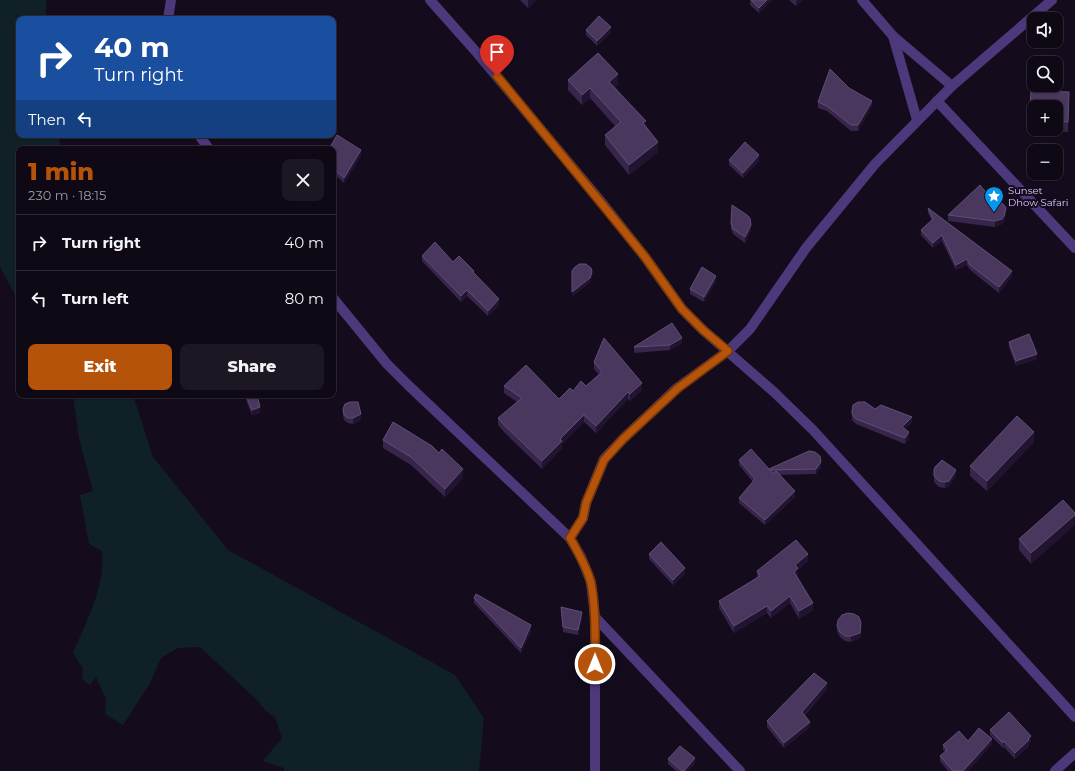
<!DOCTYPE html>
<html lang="en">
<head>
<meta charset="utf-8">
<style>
  body { margin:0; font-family:Montserrat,sans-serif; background:#1d1723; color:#f1f3f6; height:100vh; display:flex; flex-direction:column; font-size:15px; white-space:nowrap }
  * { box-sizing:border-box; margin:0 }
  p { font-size:13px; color:#9b9aa1 }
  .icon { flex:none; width:22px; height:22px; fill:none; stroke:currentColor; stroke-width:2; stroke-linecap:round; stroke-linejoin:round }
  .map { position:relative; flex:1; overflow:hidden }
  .drawer { position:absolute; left:16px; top:146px; width:320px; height:252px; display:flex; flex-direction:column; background:#0f0916; border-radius:8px; box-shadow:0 1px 3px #0004,0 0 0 1px #2f2a35 }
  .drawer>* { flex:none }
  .hud { position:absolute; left:16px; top:16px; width:320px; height:122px; border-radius:8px; box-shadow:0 1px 3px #0004,0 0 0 1px #2f2a35; background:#1a4fa0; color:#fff; overflow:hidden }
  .controls { position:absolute; left:1027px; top:12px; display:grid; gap:8px }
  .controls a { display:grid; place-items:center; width:36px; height:36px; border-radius:8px; background:#0f0916; box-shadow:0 1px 3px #0004,0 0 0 1px #2f2a35; font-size:20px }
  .pin { position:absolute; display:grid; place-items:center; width:34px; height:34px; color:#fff; margin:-41px -17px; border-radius:50% 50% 50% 0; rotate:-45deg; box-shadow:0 0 4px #0007 }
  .pin .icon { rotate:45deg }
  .me { position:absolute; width:44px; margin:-22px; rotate:0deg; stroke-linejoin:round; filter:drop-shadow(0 0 3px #0008) }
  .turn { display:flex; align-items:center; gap:14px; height:84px; padding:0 12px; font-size:18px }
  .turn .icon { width:52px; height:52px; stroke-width:2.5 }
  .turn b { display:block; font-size:28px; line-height:34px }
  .then { display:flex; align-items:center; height:38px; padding:0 12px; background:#0003; gap:8px; font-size:15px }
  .round { display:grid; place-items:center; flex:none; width:42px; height:42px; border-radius:8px; background:#1d1723 }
  .headline { display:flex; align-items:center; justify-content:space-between; height:68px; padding:0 12px }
  h1 { font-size:24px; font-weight:800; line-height:30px; color:#b45309 }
  .cta { display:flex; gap:8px; margin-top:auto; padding:8px 12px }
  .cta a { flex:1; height:46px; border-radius:8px; background:#b45309; color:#fff; font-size:16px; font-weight:800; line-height:46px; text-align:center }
  .cta a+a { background:#1d1723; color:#f1f3f6 }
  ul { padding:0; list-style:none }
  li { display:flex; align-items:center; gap:12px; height:56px; padding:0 12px; border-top:1px solid #2f2a35 }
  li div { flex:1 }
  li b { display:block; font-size:15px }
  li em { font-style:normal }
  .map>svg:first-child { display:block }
  .green { fill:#0f2127 }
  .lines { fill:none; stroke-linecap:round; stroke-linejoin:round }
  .street { stroke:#4d387b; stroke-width:10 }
  .wall { fill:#37254b; fill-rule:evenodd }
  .shaded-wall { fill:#211430 }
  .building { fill:#49375e; stroke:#604e77 }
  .route-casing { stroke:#753606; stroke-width:10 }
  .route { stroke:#b45309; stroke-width:7 }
  .labels { text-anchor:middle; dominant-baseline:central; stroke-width:4; stroke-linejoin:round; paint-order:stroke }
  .poi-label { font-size:10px; fill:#dec9fe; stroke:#140c1d; text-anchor:start }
</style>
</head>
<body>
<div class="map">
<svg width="1075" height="771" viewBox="0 0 1075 771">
  <rect width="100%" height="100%" fill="#140c1d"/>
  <g class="green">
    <polygon points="0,0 46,0 46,19 19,19 19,135 58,135 61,149 19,149 19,302 0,267"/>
    <path d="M73,395H133L153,457L228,550L455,675L484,718L479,771H284V768L263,761L282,738L275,717L266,711L257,700L200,647L178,648L161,658L149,685L123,725L105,714L106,699L96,677L90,685L82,679L83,669L73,653C86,622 106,586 102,551L89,544L80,495L93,491L79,438Z"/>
  </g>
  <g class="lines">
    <g class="street">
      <polyline points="430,0 478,54 603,204 645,257 682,309 703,330 774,392 813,430 1075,717"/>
      <polyline points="862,0 893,36 952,86"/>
      <polyline points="168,19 171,0"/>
      <polyline points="893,36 917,120"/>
      <polyline points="937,101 1075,248"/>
      <polyline points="199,135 209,149"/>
      <polyline points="333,298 387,364 408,385 570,538 581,557 591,582 595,617 595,771"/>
      <polyline points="570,538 583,518 586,503 604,459 623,439 677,388 728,351 750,329 806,248 875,164 952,86 1052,0"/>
      <polyline points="595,617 740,771"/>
      <polyline points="1055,771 1075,753"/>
    </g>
  </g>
  <g class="wall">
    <polygon points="520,0 536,0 528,8"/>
    <polygon points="750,0 772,0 759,13 750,5"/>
    <polygon points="789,0 802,0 796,6"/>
    <polygon points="586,30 611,32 597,46 586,35"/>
    <polygon points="568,80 618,84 615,87 646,126 658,152 629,175 605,145 605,135 615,126 590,98 582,105 568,90"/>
    <polygon points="849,88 872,106 858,131 851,131 827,111 818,108 818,102"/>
    <path d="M1031,91L1069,92L1068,132L1029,130ZM1034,107H1056V129H1034Z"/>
    <polygon points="333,149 361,156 344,183 333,173"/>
    <polygon points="729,160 759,161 743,178 729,165"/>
    <polygon points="990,197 1006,214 1004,221 1002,224 995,227 948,221 948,215"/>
    <polygon points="928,208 1012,276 999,293 970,270 967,265 956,270 942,241 933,248 921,235 921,230 932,221 928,213"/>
    <polygon points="731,223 751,230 745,243 733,234 731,229"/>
    <polygon points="422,256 453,262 474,274 499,305 488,316 467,296 461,302 422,261"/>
    <polygon points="716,281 704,302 690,294 690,289"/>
    <polygon points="1009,342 1037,359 1016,366 1009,347"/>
    <polygon points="682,343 670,350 634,353 634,347"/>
    <polygon points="594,362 642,390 630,401 628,399 596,433 584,422 562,444 562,448 542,469 504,432 498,425 498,418 517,402 504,393 504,386 559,399 573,391 586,386 599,375 594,369"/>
    <polygon points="244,395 257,395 260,413 252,415"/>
    <polygon points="343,409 361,420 353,424 348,423 344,420 343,415"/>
    <polygon points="875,409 912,422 905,429 909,437 905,444 856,424 852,420 852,411"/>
    <polygon points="383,440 463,478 445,497 411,465 383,448"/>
    <polygon points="1034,442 987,491 970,476 970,466"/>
    <polygon points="739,460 769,469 821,467 816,474 780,475 795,497 765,525 739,503 739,498 753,482 739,465"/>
    <polygon points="934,470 956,476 949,486 945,488 939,487 934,482"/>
    <polygon points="1075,513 1031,564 1019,550 1019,539"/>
    <polygon points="649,554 685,574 673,585 649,559"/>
    <polygon points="808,561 798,570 798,576 797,576 813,610 799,619 790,603 771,618 767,613 734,633 719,608 719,601 757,578 757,571"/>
    <polygon points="474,598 531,631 521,653 474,603"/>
    <polygon points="561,607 582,617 578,635 563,632"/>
    <polygon points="837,626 861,628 860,638 851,642 845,641 840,637 837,631"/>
    <polygon points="827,689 805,715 810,727 784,748 767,727 767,721"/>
    <polygon points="990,730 1031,741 1029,743 1029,746 1015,759 1004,747 1003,748 990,735"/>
    <polygon points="968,741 992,744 968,771 948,771 940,761 940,756 945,752 943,750 943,745"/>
    <polygon points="668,759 695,763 688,771 676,771 668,764"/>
  </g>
  <g class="shaded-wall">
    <polygon points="528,0 536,0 528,8"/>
    <polygon points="767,0 772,0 759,13 759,8"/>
    <polygon points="797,0 802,0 796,6 796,1"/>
    <polygon points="611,27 611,32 597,46 597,41"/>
    <polygon points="618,74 618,84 609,92 609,82"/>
    <polygon points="590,88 590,98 582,105 582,95"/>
    <polygon points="1069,92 1069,103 1068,132 1068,122"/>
    <polygon points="872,101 872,106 858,131 858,125"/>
    <polygon points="658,142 658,152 629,175 629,165"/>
    <polygon points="361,150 361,156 344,183 344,178"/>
    <polygon points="759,155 759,161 743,178 743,173"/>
    <polygon points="1006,208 1006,214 1004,221 1002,224 995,227 995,221"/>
    <polygon points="751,225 751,230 745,243 745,237"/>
    <polygon points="942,235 942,241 933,248 933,243"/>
    <polygon points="967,259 967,265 956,270 956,265"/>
    <polygon points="1012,271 1012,276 999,293 999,287"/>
    <polygon points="592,272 592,277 590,283 572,297 572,292"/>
    <polygon points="716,276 716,281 704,302 704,297"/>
    <polygon points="467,290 467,296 461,302 461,296"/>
    <polygon points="499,299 499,305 488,316 488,311"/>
    <polygon points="682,338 682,343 670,350 670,345"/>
    <polygon points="1037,354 1037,359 1016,366 1016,361"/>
    <polygon points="642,383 642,390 630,401 630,394"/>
    <polygon points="628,392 628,399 596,433 596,426"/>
    <polygon points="260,407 260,413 252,415 252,410"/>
    <polygon points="361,414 361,420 353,424 353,418"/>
    <polygon points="584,415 584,422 562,444 562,448 542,469 542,461 560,439"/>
    <polygon points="912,417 912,422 902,432 902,427"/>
    <polygon points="909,432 909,437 905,444 905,438"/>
    <polygon points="1034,432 1034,442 987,491 987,481"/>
    <polygon points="821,462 821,467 816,474 816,469"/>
    <polygon points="463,469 463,478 445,497 445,489"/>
    <polygon points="956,470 956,476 949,486 945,488 945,482"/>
    <polygon points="795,491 795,497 765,525 765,520"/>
    <polygon points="1075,515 1075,525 1031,564 1031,553"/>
    <polygon points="808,554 808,561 798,570 798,576 794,579 795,565"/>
    <polygon points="685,568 685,574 673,585 673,580"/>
    <polygon points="790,596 790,603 771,618 771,611"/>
    <polygon points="813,603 813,610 799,619 799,611"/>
    <polygon points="767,606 767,613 734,633 734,626"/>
    <polygon points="582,612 582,617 578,635 578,630"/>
    <polygon points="861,623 861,628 860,638 851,642 851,636"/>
    <polygon points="531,625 531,631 521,653 521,648"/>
    <polygon points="827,683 827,689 802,717 802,712"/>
    <polygon points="810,722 810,727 784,748 784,743"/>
    <polygon points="1031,736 1031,741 1029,743 1029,746 1015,759 1015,753 1028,739"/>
    <polygon points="992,739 992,744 968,771 963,771"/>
    <polygon points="1004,741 1004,747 1003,748 1003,743"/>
    <polygon points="695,758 695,763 688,771 684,771"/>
  </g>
  <g class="building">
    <polygon points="751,0 767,0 759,8"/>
    <polygon points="599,16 611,27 597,41 586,30"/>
    <polygon points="598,53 618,74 609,82 646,121 643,123 658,142 629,165 605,135 621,122 590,88 582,95 568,80"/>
    <polygon points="830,69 849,88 872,101 858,125 851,125 827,106 818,102"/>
    <polygon points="1031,91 1069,92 1068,122 1056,121 1056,107 1034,107 1034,120 1029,120"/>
    <polygon points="337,135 361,150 344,178 333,168 333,149 329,149"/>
    <polygon points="745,142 759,155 743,173 729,160"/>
    <polygon points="980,185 990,197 999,200 1004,205 1006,208 1004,216 1002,219 995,221 948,215"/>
    <polygon points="732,205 747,215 750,218 751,225 745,237 733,229 731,223"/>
    <polygon points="928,208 1012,271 999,287 970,265 967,259 956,265 942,235 933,243 921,230 933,219"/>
    <polygon points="435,242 453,262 459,256 474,271 473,272 499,299 488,311 467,290 461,296 422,256"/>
    <polygon points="579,264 586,264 591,268 592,272 590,278 572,292 572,271 574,268"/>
    <polygon points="702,267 716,276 704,297 690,289"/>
    <polygon points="672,323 682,338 670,345 634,347"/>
    <polygon points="1029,334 1037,354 1016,361 1009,342"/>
    <polygon points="604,338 642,383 630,394 628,392 596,426 584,415 560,439 562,441 542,461 504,425 498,418 522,398 504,386 526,365 559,399 570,388 573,391 581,381 586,386 602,372 594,362"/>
    <polygon points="246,395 257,395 260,407 252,410"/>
    <polygon points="350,402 358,402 361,414 353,418 348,418 344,415 343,409 345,404"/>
    <polygon points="858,402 865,402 875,409 881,405 912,417 902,427 909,432 905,438 856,419 852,414 852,411 853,405"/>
    <polygon points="1017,416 1034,432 987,481 970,466"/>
    <polygon points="393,422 432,446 439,453 442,449 463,469 445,489 411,457 383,440"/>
    <polygon points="751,449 769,469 809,451 815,452 820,456 821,462 816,469 770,470 773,474 776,471 795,491 765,520 739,498 755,479 739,460"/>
    <polygon points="942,460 956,470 949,481 945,482 939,481 934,476 934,470 935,467"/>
    <polygon points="1063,500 1075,513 1075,515 1031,553 1019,539"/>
    <polygon points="796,540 808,554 795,565 798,568 794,572 813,603 799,611 790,596 771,611 767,606 734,626 719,601 760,576 757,571"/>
    <polygon points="661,542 685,568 673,580 649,554"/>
    <polygon points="476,594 531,625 521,648 474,598"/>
    <polygon points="561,607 582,612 578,630 563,627"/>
    <polygon points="848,613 854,614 859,617 861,623 860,633 851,636 845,636 840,632 837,626 838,620 842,615"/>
    <polygon points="814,673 827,683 802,712 810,722 784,743 767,721"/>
    <polygon points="1009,712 1031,736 1028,739 1029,740 1015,753 1004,741 1003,743 990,730"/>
    <polygon points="979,728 992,739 963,771 953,771 940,756 947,750 943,745 959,731 968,741"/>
    <polygon points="680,746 695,758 684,771 682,771 668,759"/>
  </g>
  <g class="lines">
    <defs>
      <path id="route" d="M497,76L611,215L645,257L682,309L703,330L728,351L678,388L623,439L604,460L586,503L583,518L570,538C578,552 587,567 591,583C596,609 595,637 595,664"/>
    </defs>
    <use href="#route" class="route-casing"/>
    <use href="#route" class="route"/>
  </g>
  <defs>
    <symbol id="sight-pin" viewBox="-11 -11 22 30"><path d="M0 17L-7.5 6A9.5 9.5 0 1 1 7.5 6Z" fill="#0697ed" stroke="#140c1d"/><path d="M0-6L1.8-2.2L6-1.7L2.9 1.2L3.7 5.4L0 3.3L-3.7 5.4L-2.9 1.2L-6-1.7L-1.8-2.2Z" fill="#fff"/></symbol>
  </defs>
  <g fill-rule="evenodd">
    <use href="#sight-pin" x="983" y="185" width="22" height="30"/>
  </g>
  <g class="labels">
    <g class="poi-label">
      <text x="1008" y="190">Sunset<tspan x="1008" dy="12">Dhow Safari</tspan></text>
    </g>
  </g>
</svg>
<div class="controls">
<a><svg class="icon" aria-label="sound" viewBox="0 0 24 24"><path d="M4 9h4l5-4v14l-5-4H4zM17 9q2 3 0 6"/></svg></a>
<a><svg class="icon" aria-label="search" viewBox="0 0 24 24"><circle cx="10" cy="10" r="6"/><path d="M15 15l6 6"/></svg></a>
<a>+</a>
<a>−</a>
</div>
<div class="pin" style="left:497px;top:76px;background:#d93025"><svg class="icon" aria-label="arrive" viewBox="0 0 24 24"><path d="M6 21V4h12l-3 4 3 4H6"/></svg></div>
<svg class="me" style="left:595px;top:664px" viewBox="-20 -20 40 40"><circle r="17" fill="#b45309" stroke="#fff" stroke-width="3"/><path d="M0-11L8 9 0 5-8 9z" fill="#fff"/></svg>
<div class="hud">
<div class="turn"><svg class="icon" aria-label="right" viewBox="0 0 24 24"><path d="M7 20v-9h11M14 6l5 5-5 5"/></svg><div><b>40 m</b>Turn right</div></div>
<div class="then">Then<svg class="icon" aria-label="left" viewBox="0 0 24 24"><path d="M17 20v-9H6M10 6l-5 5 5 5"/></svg></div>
</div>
<section class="drawer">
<div class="headline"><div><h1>1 min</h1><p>230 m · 18:15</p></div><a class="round"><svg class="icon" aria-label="close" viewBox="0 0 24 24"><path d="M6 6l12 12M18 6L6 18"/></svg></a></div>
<ul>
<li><svg class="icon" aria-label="right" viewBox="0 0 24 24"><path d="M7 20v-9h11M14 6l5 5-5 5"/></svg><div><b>Turn right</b></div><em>40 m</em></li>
<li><svg class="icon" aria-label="left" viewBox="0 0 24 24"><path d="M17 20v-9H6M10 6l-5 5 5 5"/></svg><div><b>Turn left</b></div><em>80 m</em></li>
</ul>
<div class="cta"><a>Exit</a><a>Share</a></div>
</section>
</div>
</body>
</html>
